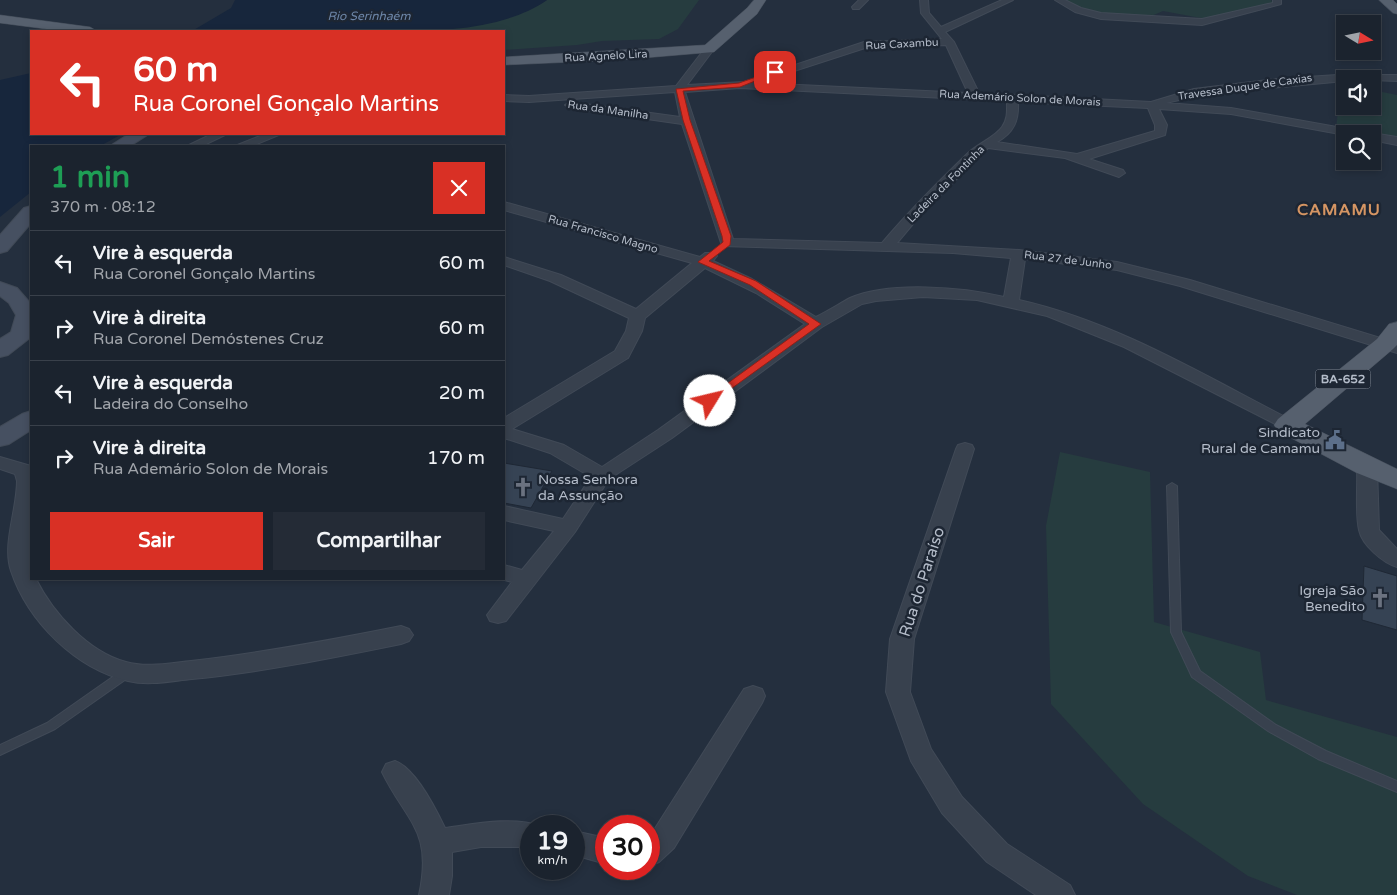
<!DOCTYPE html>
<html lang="pt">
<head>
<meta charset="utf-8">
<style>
  body { margin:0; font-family:"Varela Round",sans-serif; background:#242b36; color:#f1f3f6; height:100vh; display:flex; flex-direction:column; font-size:19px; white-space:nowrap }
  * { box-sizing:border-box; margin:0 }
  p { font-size:16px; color:#a0a4aa }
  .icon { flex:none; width:28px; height:28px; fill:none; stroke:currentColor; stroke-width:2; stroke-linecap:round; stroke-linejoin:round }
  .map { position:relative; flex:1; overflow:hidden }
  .panel { position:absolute; left:30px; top:145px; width:475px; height:435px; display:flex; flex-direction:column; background:#1b232e; border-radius:0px; box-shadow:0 2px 8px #0003,0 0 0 1px #39404a }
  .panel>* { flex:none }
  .banner { position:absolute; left:30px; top:30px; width:475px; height:105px; border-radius:0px; box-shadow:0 2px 8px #0003,0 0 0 1px #39404a; background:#d93025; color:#fff; overflow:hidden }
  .needle { width:32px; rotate:100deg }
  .tools { position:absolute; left:1336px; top:15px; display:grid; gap:10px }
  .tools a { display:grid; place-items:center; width:45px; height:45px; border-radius:0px; background:#1b232e; box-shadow:0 2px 8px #0003,0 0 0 1px #39404a; font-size:25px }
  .speed { position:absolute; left:520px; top:815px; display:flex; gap:10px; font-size:25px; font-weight:700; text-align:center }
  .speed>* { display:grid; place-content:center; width:65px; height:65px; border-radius:50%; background:#1b232e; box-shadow:0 2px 8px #0003,0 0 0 1px #39404a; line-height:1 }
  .speed small { font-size:12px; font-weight:400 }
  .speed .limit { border:8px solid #d22; background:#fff; color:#111 }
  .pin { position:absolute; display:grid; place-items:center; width:42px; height:42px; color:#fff; margin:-21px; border-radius:10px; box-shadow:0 2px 8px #0006 }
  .me { position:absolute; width:55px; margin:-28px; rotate:54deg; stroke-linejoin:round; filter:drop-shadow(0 0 4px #0008) }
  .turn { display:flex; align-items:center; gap:18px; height:105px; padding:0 20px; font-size:22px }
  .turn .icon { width:65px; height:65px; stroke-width:2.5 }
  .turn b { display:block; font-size:35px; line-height:42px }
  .round { display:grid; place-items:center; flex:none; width:52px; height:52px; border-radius:0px; background:#242b36 }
  .head { display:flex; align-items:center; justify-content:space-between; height:85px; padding:0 20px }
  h1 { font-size:30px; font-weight:700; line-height:38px; color:#1e9e55 }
  .primary-button { display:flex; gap:10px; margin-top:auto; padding:10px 20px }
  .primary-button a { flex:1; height:58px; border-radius:0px; background:#d93025; color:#fff; font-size:20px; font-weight:700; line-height:58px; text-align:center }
  .primary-button a+a { background:#242b36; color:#f1f3f6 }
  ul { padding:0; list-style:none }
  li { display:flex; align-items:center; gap:15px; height:65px; padding:0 20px; border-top:1px solid #39404a }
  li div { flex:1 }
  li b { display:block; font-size:19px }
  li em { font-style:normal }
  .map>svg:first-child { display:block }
  .green { fill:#263c3f }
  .water { fill:#17263c }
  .building { fill:#364354; stroke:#1f2835 }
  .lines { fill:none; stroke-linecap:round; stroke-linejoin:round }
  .lane-casing { stroke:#414a57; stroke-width:2 }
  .street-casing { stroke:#414a57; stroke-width:2 }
  .secondary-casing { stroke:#414a57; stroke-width:2 }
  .primary-casing { stroke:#414a57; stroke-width:1 }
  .lane { fill:#38414e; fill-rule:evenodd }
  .street { fill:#38414e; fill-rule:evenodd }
  .secondary { fill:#465061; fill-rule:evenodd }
  .primary { fill:#56606e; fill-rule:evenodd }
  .route { fill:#d93025; stroke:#8d1f18 }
  .labels { text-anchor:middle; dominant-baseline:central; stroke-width:5; stroke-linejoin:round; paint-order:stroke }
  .far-street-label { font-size:11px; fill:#b4bcc9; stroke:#1d2633 }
  .far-water-label { font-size:12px; font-style:italic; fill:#6d86a8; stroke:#1d2633 }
  .shield { fill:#1d2633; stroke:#878f9c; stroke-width:1 }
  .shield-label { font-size:12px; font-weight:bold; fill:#b4bcc9 }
  .poi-label { font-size:14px; fill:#b4bcc9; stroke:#1d2633; text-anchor:end }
  .far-district-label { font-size:16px; font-weight:bold; letter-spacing:1px; fill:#d59563; stroke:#1d2633 }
  .near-street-label { font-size:16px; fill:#b4bcc9; stroke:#1d2633 }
</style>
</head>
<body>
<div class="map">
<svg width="1397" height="895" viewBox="0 0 1397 895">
  <rect width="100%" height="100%" fill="#242f3e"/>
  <g class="green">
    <path d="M547,0H699L678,29L659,39L602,41L577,45L504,50V31H429C462,27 520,19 547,0Z"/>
    <polygon points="1062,0 1271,0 1273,3 1206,19 1163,11 1149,17 1101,14 1081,9"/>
    <polygon points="1341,84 1345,85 1345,106 1372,106 1373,90 1397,95 1397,141 1372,134 1336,129"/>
    <polygon points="1060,452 1150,472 1154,622 1260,652 1266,700 1397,737 1397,895 1297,895 1248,876 1143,804 1051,704 1046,526"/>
  </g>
  <g class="water">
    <path d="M235,0H547C493,38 400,31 336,31C288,31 240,31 192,31L231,8Z"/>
    <polygon points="31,73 31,134 122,134 100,146 31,146 31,192 0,217 0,80"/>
  </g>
  <g class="building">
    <polygon points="504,463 552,471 531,508 504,503"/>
    <polygon points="1364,566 1397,576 1397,630 1362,620"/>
  </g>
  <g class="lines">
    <defs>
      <g id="lane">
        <polygon points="1172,483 1177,486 1181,632 1200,671 1276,725 1326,751 1397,781 1397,792 1318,759 1268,731 1192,677 1171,632 1167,486"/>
        <polygon points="128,668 132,669 134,672 132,675 55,729 0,755 0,745 47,723 124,669"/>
      </g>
      <g id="street">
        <polygon points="859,0 868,0 859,9 853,9 852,7"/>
        <path d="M920,0H928L929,13L941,27L1002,0H1013L945,32L954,42L979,93L1151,102L1194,89L1277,79L1337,75H1397V81L1345,79V81L1205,94L1166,103L1231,108L1359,131L1365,134L1345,135L1231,114L1159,109L1167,125L1165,135L1089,159L1123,170L1125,173L1119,177L1065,158L988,148L923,212L897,243L1019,250L1117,262L1190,280L1397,343V353L1180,286L1117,270L1025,259L1019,300C1117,322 1205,376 1293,421L1296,425L1293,429L1287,430L1124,347L1047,316L977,300L923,297L876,301L862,304L822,327L672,438L609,479L575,532L506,621L498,623L490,621L487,615L512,582L501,579H504V565L522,570L554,531L504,520V506L563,519L591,477L550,453L504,438V418L615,351L626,331L629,318L550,281L504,265V257L561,275L636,309L692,263L504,210V202L700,257L705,253H715L717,256L713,261L752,279L816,317C828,311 839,304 850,298C889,281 963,287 1004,297L1011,258L953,253L722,246L682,124L570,108L565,105L570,102L680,117L675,92L529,102L504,101V95L529,96L676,86L706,47L709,46L714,49L687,85L744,82L864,42L942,39L921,13ZM946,45L968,93L757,83L865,48ZM740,88L1007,101C1007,110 1008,119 1002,127C996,136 978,144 968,153C938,182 909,211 882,243L733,239L685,92ZM1018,102L1148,108L1155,125V131L1077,154L997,142C1014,133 1019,120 1018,102ZM705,268L756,293L805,324L658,430L602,467L564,445L512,429L628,358L642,331L645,318Z"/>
        <polygon points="1055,0 1065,0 1081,8 1101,13 1202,19 1268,4 1273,3 1273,0 1281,0 1281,4 1202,25 1101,19 1075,12"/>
        <polygon points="1372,133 1397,137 1397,145 1372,140 1372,134 1368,134"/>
        <polygon points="212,134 227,134 202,146 187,146"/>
        <polygon points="265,134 281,134 252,146 235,146"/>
        <polygon points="965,443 972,445 974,449 914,639 910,692 931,749 962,797 1007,844 1070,885 1075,895 1036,895 987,862 942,813 911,761 886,692 890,639 956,449 958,445"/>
        <path d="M0,457L31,466V579H36C53,613 88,652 126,662C147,668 170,663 191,661C262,653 331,640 401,626L409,629L413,635L409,641L401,644C332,658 263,672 192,679C171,681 149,686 128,681C76,669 28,622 11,571C2,544 17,510 17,481L15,474L0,469Z"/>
        <path d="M1367,461L1374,463L1377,467L1379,530L1397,549V567C1383,563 1362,545 1359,530C1355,513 1358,486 1357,467L1360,463Z"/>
        <polygon points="753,686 762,689 765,696 762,703 674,848 659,862 649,866 649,835 654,830 744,689"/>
        <path d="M395,761C415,768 436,809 445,828C474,824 512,816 541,826H531V847H481L452,852V876L449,895H419C433,830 407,823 382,772L386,764Z"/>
        <polygon points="574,831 606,838 606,864 574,855"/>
      </g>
      <g id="secondary">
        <polygon points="129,134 149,134 130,146 110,146"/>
        <polygon points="31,206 31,223 7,251 0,253 0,235 24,208"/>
        <polygon points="0,282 17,288 31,304 31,337 8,355 0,357 0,339 11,332 16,315 9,303 0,296"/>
        <polygon points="31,411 31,430 9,444 0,446 0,427 22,414"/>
      </g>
      <g id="primary">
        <polygon points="754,0 766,0 757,14 714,52 619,60 504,65 504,57 705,45 747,8"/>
        <polygon points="1379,0 1393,0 1397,4 1397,14 1393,13"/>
        <polygon points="0,15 90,27 97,31 62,31 0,23"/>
        <polygon points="1397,322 1397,345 1393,349 1305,424 1397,469 1397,489 1357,473 1278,431 1274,425 1278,419 1377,339 1389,324"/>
      </g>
    </defs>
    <use href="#lane" class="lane-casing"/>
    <use href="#street" class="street-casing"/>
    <use href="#secondary" class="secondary-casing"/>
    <use href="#primary" class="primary-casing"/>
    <use href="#lane" class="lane"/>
    <use href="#street" class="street"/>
    <use href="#secondary" class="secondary"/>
    <use href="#primary" class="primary"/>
  </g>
  <polygon class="route" points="773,71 778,72 740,87 683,91 690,120 731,236 730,245 709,261 756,281 821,324 710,404 706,403 706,399 809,324 750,285 698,262 723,242 722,236 683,120 676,89 739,83"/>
  <defs>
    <symbol id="civic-bare" viewBox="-9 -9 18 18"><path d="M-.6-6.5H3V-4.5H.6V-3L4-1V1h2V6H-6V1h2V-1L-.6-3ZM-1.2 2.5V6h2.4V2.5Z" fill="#5c6f8a" stroke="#1d2633" stroke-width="2.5" paint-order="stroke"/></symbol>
    <symbol id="church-bare" viewBox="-9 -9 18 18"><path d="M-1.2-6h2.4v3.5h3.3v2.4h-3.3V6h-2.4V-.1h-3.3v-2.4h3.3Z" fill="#6b7280" stroke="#1d2633" stroke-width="2.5" paint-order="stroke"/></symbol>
  </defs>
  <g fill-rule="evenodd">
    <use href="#civic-bare" x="1321" y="426" width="28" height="28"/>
    <use href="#church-bare" x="509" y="473" width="28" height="28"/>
    <use href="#church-bare" x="1366" y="584" width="28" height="28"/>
  </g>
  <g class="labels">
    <g class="far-street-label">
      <text transform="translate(902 44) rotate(-3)">Rua Caxambu</text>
      <text transform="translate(606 56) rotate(-3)">Rua Agnelo Lira</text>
      <text transform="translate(1245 87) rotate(-8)">Travessa Duque de Caxias</text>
      <text transform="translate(1020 98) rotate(3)">Rua Ademário Solon de Morais</text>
      <text transform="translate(608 110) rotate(8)">Rua da Manilha</text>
      <text transform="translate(946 184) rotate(-45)">Ladeira da Fontinha</text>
      <text transform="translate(603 234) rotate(16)">Rua Francisco Magno</text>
      <text transform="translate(1068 260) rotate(7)">Rua 27 de Junho</text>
    </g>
    <g class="far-water-label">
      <text x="369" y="16">Rio Serinhaém</text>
    </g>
    <rect class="shield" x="1315.5" y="369.5" width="55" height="19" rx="4"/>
    <g class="shield-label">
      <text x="1343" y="379">BA-652</text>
    </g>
    <g class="poi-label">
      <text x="1320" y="432">Sindicato<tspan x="1320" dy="16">Rural de Camamu</tspan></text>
      <text x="538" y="479" text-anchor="start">Nossa Senhora<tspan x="538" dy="16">da Assunção</tspan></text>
      <text x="1365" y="590">Igreja São<tspan x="1365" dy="16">Benedito</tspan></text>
    </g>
    <g class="far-district-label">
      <text x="1339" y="210">CAMAMU</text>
    </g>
    <g class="near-street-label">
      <text transform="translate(922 582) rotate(-72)">Rua do Paraíso</text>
    </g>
  </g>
</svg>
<div class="tools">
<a><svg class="needle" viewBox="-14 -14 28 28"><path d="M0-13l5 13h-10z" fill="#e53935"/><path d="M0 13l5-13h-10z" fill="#a0a4aa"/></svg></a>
<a><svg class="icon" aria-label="sound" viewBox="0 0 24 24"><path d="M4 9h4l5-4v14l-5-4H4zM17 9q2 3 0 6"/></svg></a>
<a><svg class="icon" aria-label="search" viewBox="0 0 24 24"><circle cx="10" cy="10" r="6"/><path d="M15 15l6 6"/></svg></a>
</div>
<div class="speed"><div>19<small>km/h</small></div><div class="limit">30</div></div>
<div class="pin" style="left:775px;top:72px;background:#d93025"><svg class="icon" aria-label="arrive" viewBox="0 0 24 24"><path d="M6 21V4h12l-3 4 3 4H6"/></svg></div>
<svg class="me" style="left:710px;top:401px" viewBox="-20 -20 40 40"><circle r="19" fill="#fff"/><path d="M0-13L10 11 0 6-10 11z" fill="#d93025"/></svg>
<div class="banner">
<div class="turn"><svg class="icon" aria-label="left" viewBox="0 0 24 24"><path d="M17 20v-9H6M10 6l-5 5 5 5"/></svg><div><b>60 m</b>Rua Coronel Gonçalo Martins</div></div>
</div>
<section class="panel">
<div class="head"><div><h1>1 min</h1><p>370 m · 08:12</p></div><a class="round" style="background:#d93025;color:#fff"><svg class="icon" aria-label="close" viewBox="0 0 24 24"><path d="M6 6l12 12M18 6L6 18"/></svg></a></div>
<ul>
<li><svg class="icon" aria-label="left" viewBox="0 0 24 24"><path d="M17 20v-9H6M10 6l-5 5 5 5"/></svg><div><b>Vire à esquerda</b><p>Rua Coronel Gonçalo Martins</p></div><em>60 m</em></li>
<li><svg class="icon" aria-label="right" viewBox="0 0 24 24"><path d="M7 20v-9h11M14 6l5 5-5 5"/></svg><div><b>Vire à direita</b><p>Rua Coronel Demóstenes Cruz</p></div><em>60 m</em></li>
<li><svg class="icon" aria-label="left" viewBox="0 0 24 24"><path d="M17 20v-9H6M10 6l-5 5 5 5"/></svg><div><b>Vire à esquerda</b><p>Ladeira do Conselho</p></div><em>20 m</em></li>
<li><svg class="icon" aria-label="right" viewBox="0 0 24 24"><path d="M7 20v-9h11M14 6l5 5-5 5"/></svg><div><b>Vire à direita</b><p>Rua Ademário Solon de Morais</p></div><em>170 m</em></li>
</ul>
<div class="primary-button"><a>Sair</a><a>Compartilhar</a></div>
</section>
</div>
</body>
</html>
